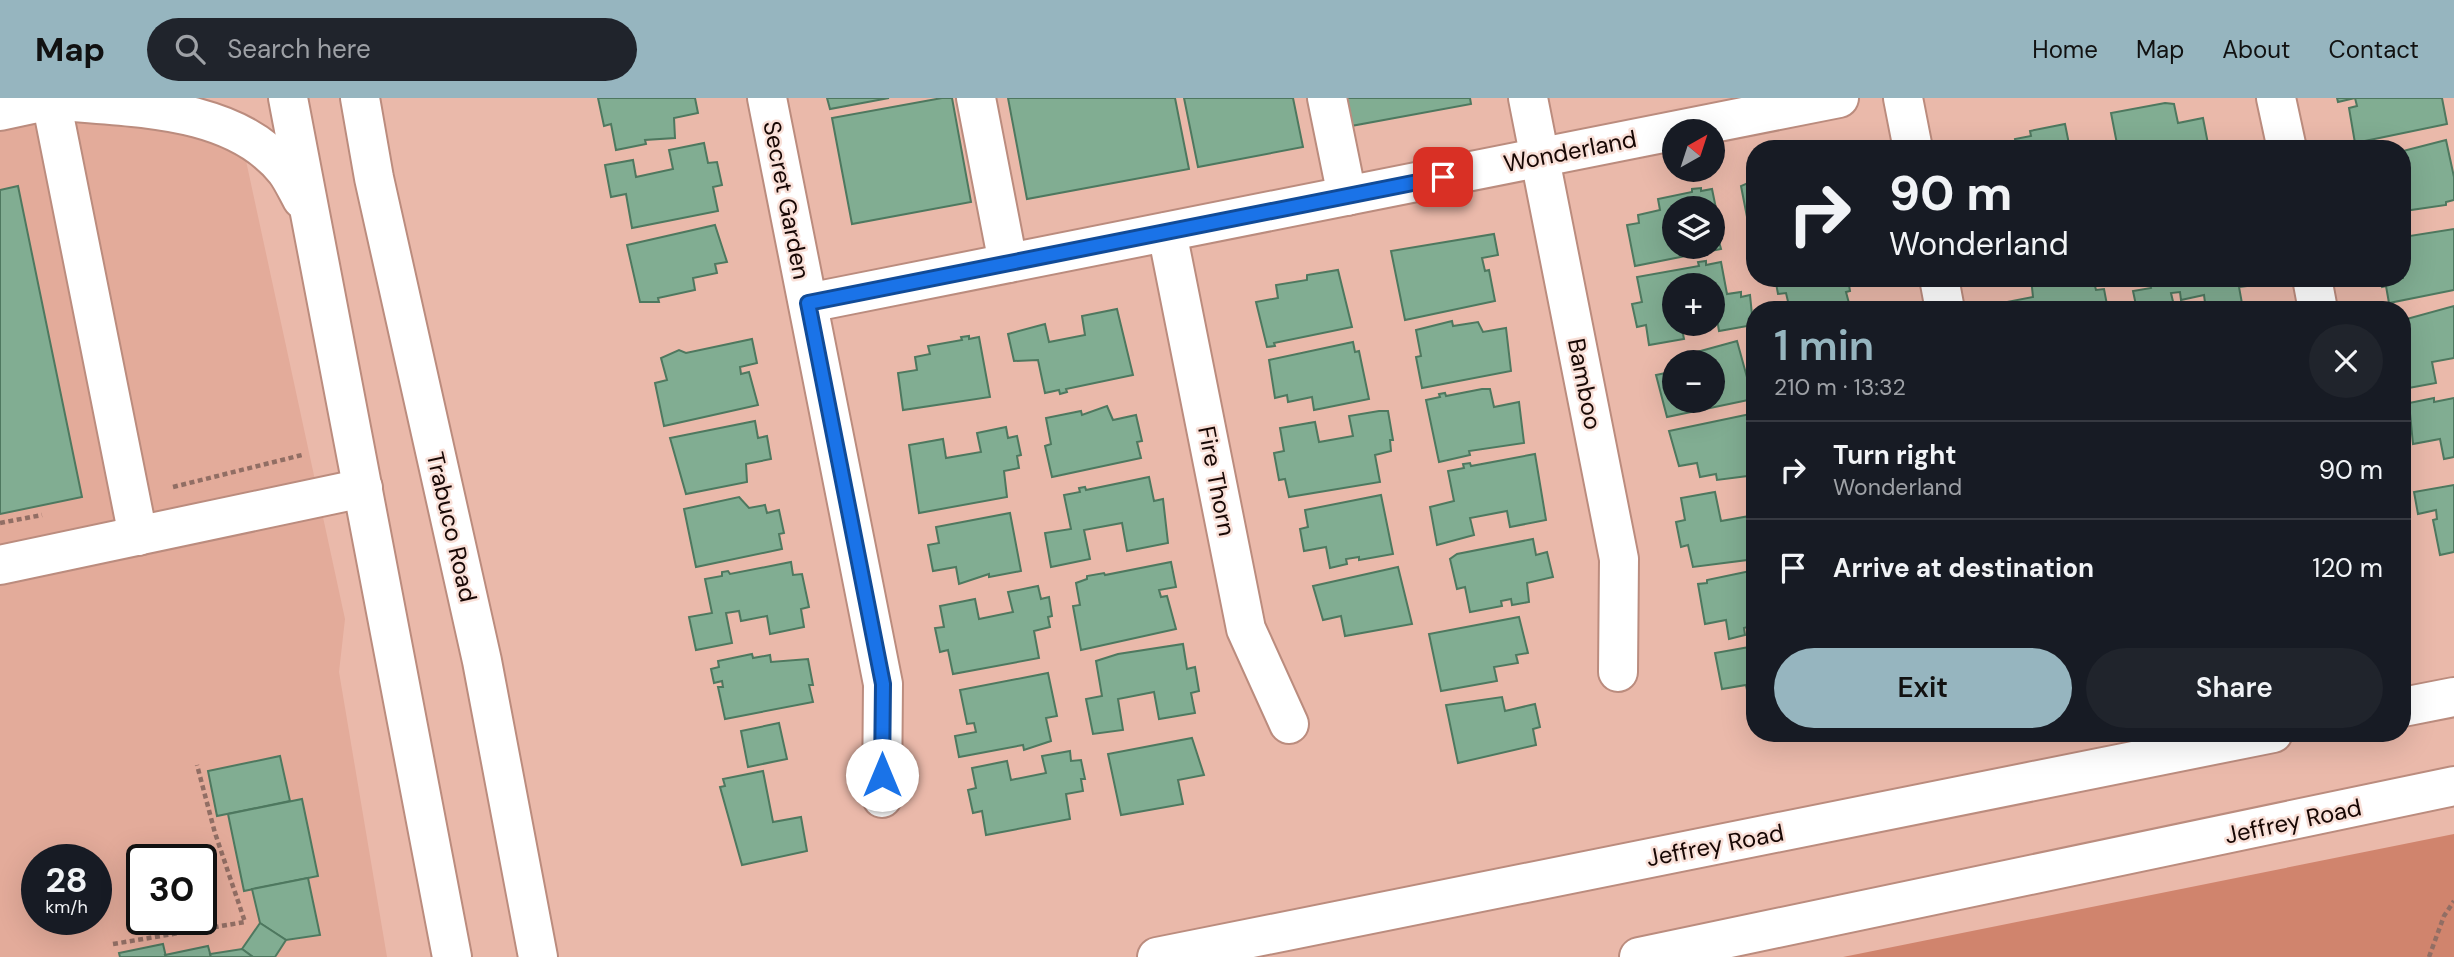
<!DOCTYPE html>
<html lang="en">
<head>
<meta charset="utf-8">
<style>
  body { margin:0; font-family:"DM Sans",sans-serif; background:#20242c; color:#f1f3f6; height:100vh; display:flex; flex-direction:column; font-size:26px; white-space:nowrap }
  * { box-sizing:border-box; margin:0 }
  p { font-size:23px; color:#9ea1a6 }
  .icon { flex:none; width:38px; height:38px; fill:none; stroke:currentColor; stroke-width:2; stroke-linecap:round; stroke-linejoin:round }
  .map { position:relative; flex:1; overflow:hidden }
  .details { position:absolute; left:1746px; top:203px; width:665px; height:441px; display:flex; flex-direction:column; background:#171b24; border-radius:28px; box-shadow:0 7px 28px #0002 }
  .details>* { flex:none }
  .top-card { position:absolute; left:1746px; top:42px; width:665px; height:147px; border-radius:28px; box-shadow:0 7px 28px #0002; background:#171b24; color:#f1f3f6; overflow:hidden }
  .needle { width:46px; rotate:39deg }
  .controls { position:absolute; left:1662px; top:21px; display:grid; gap:14px }
  .controls a { display:grid; place-items:center; width:63px; height:63px; border-radius:50%; background:#171b24; box-shadow:0 7px 28px #0002; font-size:35px }
  .speed { position:absolute; left:21px; top:746px; display:flex; gap:14px; font-size:35px; font-weight:700; text-align:center }
  .speed>* { display:grid; place-content:center; width:91px; height:91px; border-radius:50%; background:#171b24; box-shadow:0 7px 28px #0002; line-height:1 }
  .speed small { font-size:18px; font-weight:400 }
  .speed .limit { border:4px solid #111; border-radius:10px; background:#fff; color:#111 }
  .pin { position:absolute; display:grid; place-items:center; width:60px; height:60px; color:#fff; margin:-30px; border-radius:14px; box-shadow:0 4px 10px #0006 }
  .me { position:absolute; width:77px; margin:-38px; rotate:0deg; stroke-linejoin:round; filter:drop-shadow(0 0 5px #0008) }
  .turn { display:flex; align-items:center; gap:24px; height:147px; padding:0 28px; font-size:32px }
  .turn .icon { width:91px; height:91px; stroke-width:2.5 }
  .turn b { display:block; font-size:49px; line-height:60px }
  .round { display:grid; place-items:center; flex:none; width:74px; height:74px; border-radius:37px; background:#20242c }
  .headline { display:flex; align-items:center; justify-content:space-between; height:119px; padding:0 28px }
  h1 { font-size:42px; font-weight:600; line-height:52px; color:#96b5bf }
  .button { display:flex; gap:14px; margin-top:auto; padding:14px 28px }
  .button a { flex:1; height:80px; border-radius:42px; background:#96b5bf; color:#111; font-size:28px; font-weight:600; line-height:80px; text-align:center }
  .button a+a { background:#20242c; color:#f1f3f6 }
  ul { padding:0; list-style:none }
  li { display:flex; align-items:center; gap:21px; height:98px; padding:0 28px; border-top:2px solid #363941 }
  li div { flex:1 }
  li b { display:block; font-size:26px }
  li em { font-style:normal }
  header { display:flex; align-items:center; gap:42px; box-sizing:border-box; height:98px; padding:0 35px; background:#96b5bf; color:#111 }
  header strong { font-size:33px }
  nav { display:flex; gap:38px; margin-inline-start:auto; font-size:24px }
  .search { width:490px; height:63px; background:#20242c; display:flex; align-items:center; gap:18px; box-sizing:border-box; padding:0 24px; border-radius:38px; color:#9ea1a6; font-size:26px }
  .map>svg:first-child { display:block }
  .built { fill:#e3ab9a; fill-rule:evenodd }
  .green { fill:#d0846d }
  .building { fill:#81ad92; stroke:#4e785f; stroke-width:2; fill-rule:evenodd }
  .lines { fill:none; stroke-linecap:round; stroke-linejoin:round }
  .minor-casing { stroke:#bb8c7e; stroke-width:42 }
  .major-casing { stroke:#bb8c7e; stroke-width:42 }
  .path { stroke:#916e64; stroke-width:4.5; stroke-dasharray:5 3.5; stroke-linecap:butt }
  .minor { stroke:#fff; stroke-width:38 }
  .major { stroke:#fff; stroke-width:38 }
  .route-casing { stroke:#114b97; stroke-width:18 }
  .route { stroke:#1a73e8; stroke-width:12 }
  .labels { text-anchor:middle; dominant-baseline:central; stroke-width:5; stroke-linejoin:round; paint-order:stroke }
  .street-label { font-size:24px; fill:#170704; stroke:#f9e0d8 }
</style>
</head>
<body>
<header>
<strong>Map</strong>
<div class="search"><svg class="icon" aria-label="search" viewBox="0 0 24 24"><circle cx="10" cy="10" r="6"/><path d="M15 15l6 6"/></svg>Search here</div>
<nav><a>Home</a><a>Map</a><a>About</a><a>Contact</a></nav>
</header>
<div class="map">
<svg width="2454" height="859" viewBox="0 0 2454 859">
  <rect width="100%" height="100%" fill="#eab9aa"/>
  <path class="built" d="M0,0L237,21L345,521L339,574L387,859H0ZM37,761H96V821H37ZM142,761H201V821H142Z"/>
  <polygon class="green" points="2454,736 2454,859 1843,859"/>
  <g class="building">
    <polygon points="598,0 695,0 698,15 674,20 675,40 645,42 646,46 616,52 611,26 604,28"/>
    <polygon points="827,0 889,0 830,11"/>
    <polygon points="942,0 952,0 971,104 852,126 832,20"/>
    <polygon points="1008,0 1175,0 1189,71 1027,101"/>
    <polygon points="1184,0 1293,0 1303,49 1198,69"/>
    <polygon points="1345,0 1470,0 1471,6 1351,28"/>
    <polygon points="2337,0 2442,0 2447,26 2355,45 2349,10 2357,8 2355,0 2338,4"/>
    <polygon points="2165,5 2174,6 2178,25 2203,20 2209,51 2118,51 2111,15"/>
    <polygon points="2065,26 2069,46 2075,45 2077,51 2003,51 2016,48 2015,41 2031,38 2030,33"/>
    <polygon points="2446,42 2454,79 2454,102 2446,104 2446,107 2404,113 2403,53"/>
    <polygon points="704,45 708,65 717,64 722,87 713,89 718,113 632,130 626,96 611,99 605,67 633,62 636,79 673,71 669,52"/>
    <polygon points="1755,82 1755,118 1747,119 1741,88"/>
    <polygon points="18,88 82,399 0,416 0,92"/>
    <path d="M1701,90V93L1712,91L1722,140H1718L1721,151L1635,168L1627,127L1639,125L1638,117L1660,112L1658,101L1692,94V91ZM1675,110H1713V149H1675Z"/>
    <polygon points="715,127 727,164 715,166 717,175 693,180 695,192 658,200 659,204 640,204 627,147"/>
    <polygon points="2454,131 2454,192 2389,205 2386,188 2382,189 2380,180 2403,180 2403,139"/>
    <polygon points="1494,136 1498,157 1482,160 1485,173 1489,172 1495,203 1405,222 1391,153"/>
    <polygon points="1706,163 1706,167 1721,164 1727,196 1741,194 1741,199 1750,197 1753,227 1719,233 1716,215 1713,216 1713,187 1675,187 1675,226 1681,226 1684,241 1649,247 1646,227 1637,229 1632,206 1642,204 1637,179 1699,168 1698,164"/>
    <polygon points="1338,172 1352,229 1274,245 1275,248 1267,249 1256,204 1278,200 1276,187 1307,182 1307,177"/>
    <polygon points="1775,180 1873,180 1873,182 1849,187 1850,193 1846,194 1850,209 1835,212 1834,206 1819,209 1820,212 1790,212 1786,195 1778,196"/>
    <polygon points="2031,180 2093,180 2096,192 2104,191 2108,212 2009,212 2007,204 2033,199"/>
    <polygon points="2149,180 2246,180 2248,188 2239,189 2243,211 2206,212 2204,197 2181,202 2180,194 2171,195 2175,212 2137,212 2133,193 2151,190"/>
    <polygon points="2454,208 2454,260 2432,264 2436,285 2403,291 2403,222"/>
    <polygon points="1117,211 1133,277 1066,291 1067,294 1060,296 1059,292 1045,295 1038,262 1014,263 1008,236 1045,226 1049,244 1085,237 1082,218"/>
    <polygon points="1452,223 1453,228 1478,224 1483,234 1506,230 1511,273 1422,290 1416,259 1421,258 1416,232"/>
    <polygon points="969,238 969,241 979,239 990,299 903,312 898,275 917,272 915,259 930,256 928,248 962,242 961,239"/>
    <polygon points="752,241 757,265 740,269 741,276 749,274 758,307 664,328 655,285 667,282 661,260 679,252 686,255"/>
    <polygon points="1737,243 1753,301 1667,319 1656,277 1675,273 1675,303 1713,303 1713,264 1676,264 1675,260"/>
    <polygon points="1353,244 1355,254 1359,253 1369,301 1314,312 1312,299 1288,304 1287,297 1275,300 1269,262"/>
    <polygon points="1482,291 1490,291 1494,309 1519,304 1524,345 1469,353 1470,357 1439,364 1426,302 1440,299 1439,296 1445,295 1446,298"/>
    <polygon points="2434,300 2434,304 2454,300 2454,359 2444,361 2440,341 2413,346 2409,305"/>
    <polygon points="1107,308 1113,322 1136,317 1142,343 1137,344 1141,360 1052,379 1045,348 1051,346 1046,320 1081,313 1082,317"/>
    <polygon points="1379,313 1388,313 1393,342 1390,342 1391,353 1375,357 1380,384 1289,399 1285,381 1279,382 1274,355 1284,353 1280,330 1315,324 1319,344 1353,338 1349,318"/>
    <polygon points="1755,315 1755,377 1717,382 1716,376 1700,379 1697,365 1679,368 1669,333"/>
    <polygon points="755,323 758,340 767,338 771,361 746,366 747,384 686,396 670,340"/>
    <polygon points="1006,329 1008,340 1017,338 1021,357 1017,358 1019,370 1004,373 1007,399 919,415 909,347 943,341 946,360 981,354 977,335"/>
    <polygon points="1535,356 1546,422 1510,429 1507,413 1470,420 1474,437 1437,447 1430,409 1454,403 1448,373 1464,370 1463,366 1470,365 1471,368"/>
    <polygon points="1149,379 1154,403 1163,401 1168,445 1127,453 1122,425 1084,432 1090,461 1051,469 1045,435 1071,431 1064,397 1080,394 1079,390 1085,389 1086,392"/>
    <polygon points="2454,387 2454,454 2440,457 2433,422 2437,421 2436,412 2418,416 2414,394"/>
    <polygon points="1715,394 1721,423 1755,417 1755,461 1693,469 1688,447 1681,449 1676,424 1685,422 1681,400"/>
    <polygon points="1381,397 1393,456 1359,462 1359,459 1346,461 1347,466 1330,470 1326,449 1304,453 1300,431 1308,429 1305,412"/>
    <polygon points="739,399 749,410 765,407 767,415 779,412 784,435 779,436 782,451 696,469 684,411"/>
    <polygon points="1010,415 1021,473 989,479 989,476 959,486 956,469 933,473 928,447 939,445 936,429"/>
    <polygon points="1533,441 1536,457 1547,454 1553,479 1527,485 1529,504 1512,507 1511,501 1501,503 1502,508 1470,514 1465,489 1457,491 1450,461 1457,456"/>
    <polygon points="791,464 793,477 802,476 809,509 801,511 804,529 770,536 767,518 741,523 739,513 726,515 732,545 696,552 689,519 712,515 705,481 722,478 722,474 728,473 730,476"/>
    <polygon points="1171,464 1176,489 1159,492 1161,499 1167,498 1176,531 1081,552 1073,508 1080,507 1076,485 1087,481 1087,478 1104,475 1105,477"/>
    <polygon points="1398,469 1412,526 1345,538 1341,518 1323,522 1313,488"/>
    <polygon points="1755,472 1755,527 1744,530 1745,537 1729,541 1726,522 1705,526 1698,486 1707,485 1707,482"/>
    <polygon points="1038,488 1041,501 1049,499 1052,518 1048,519 1050,529 1034,533 1039,560 953,576 948,552 940,554 935,530 944,529 940,508 975,501 979,521 1013,514 1008,494"/>
    <polygon points="1519,519 1528,555 1516,557 1518,565 1494,569 1497,583 1441,593 1429,536"/>
    <polygon points="1183,546 1187,571 1195,569 1199,593 1191,595 1195,615 1159,621 1154,594 1118,601 1123,632 1093,636 1086,601 1102,598 1096,563 1118,556"/>
    <polygon points="1755,548 1755,605 1750,606 1746,587 1722,591 1715,555"/>
    <polygon points="752,556 753,560 770,557 771,564 808,561 813,587 809,587 813,604 725,621 718,589 723,589 722,583 714,585 711,571 719,569 718,563"/>
    <polygon points="1048,575 1057,618 1046,620 1051,643 1024,652 1023,647 959,659 955,638 976,634 974,625 967,626 960,592"/>
    <polygon points="1502,599 1505,613 1535,606 1540,629 1533,631 1536,647 1458,665 1446,607"/>
    <polygon points="779,625 787,661 748,669 741,633"/>
    <polygon points="1192,640 1204,677 1178,682 1183,706 1121,717 1108,656"/>
    <polygon points="1070,653 1071,663 1081,662 1085,681 1081,681 1083,693 1066,696 1070,721 986,737 982,713 973,715 968,692 976,690 972,670 1007,663 1011,682 1046,675 1042,658"/>
    <polygon points="280,658 290,703 217,718 208,673"/>
    <polygon points="763,673 773,724 801,719 807,753 742,767 720,689 725,688 723,681"/>
    <polygon points="302,701 318,778 244,793 228,716"/>
    <polygon points="308,780 320,837 286,842 260,825 252,791"/>
    <polygon points="260,825 286,842 275,859 253,859 242,851"/>
    <polygon points="163,846 166,859 120,859 119,855"/>
    <polygon points="208,848 211,859 166,859 165,857"/>
    <polygon points="242,851 253,859 211,859 210,856"/>
  </g>
  <g class="lines">
    <defs>
      <g id="minor">
        <polyline points="767,0 883,586 882,700"/>
        <polyline points="976,0 1008,165"/>
        <polyline points="1327,0 1347,98"/>
        <polyline points="1528,0 1619,461 1618,574"/>
        <polyline points="1903,0 1913,51"/>
        <polyline points="2276,0 2287,51"/>
        <polyline points="0,13 51,2 138,438"/>
        <polyline points="1167,134 1246,531 1289,626"/>
        <polyline points="1939,180 1945,212"/>
        <polyline points="2312,180 2318,212"/>
        <polyline points="808,205 1839,0"/>
        <polyline points="0,467 363,390"/>
      </g>
      <g id="major">
        <polyline points="288,0 452,859"/>
        <polyline points="360,0 374,80 482,563 538,859"/>
        <path d="M51,2C127,10 233,6 286,73C292,81 297,92 302,101"/>
        <polyline points="2403,609 2454,599"/>
        <polyline points="1157,859 2273,635"/>
        <polyline points="1639,859 2454,688"/>
      </g>
    </defs>
    <use href="#minor" class="minor-casing"/>
    <use href="#major" class="major-casing"/>
    <g class="path">
      <polyline points="173,389 302,357"/>
      <polyline points="0,425 42,417"/>
      <polyline points="113,846 245,824 215,735 197,667"/>
      <polyline points="2429,859 2444,818 2454,803"/>
    </g>
    <use href="#minor" class="minor"/>
    <use href="#major" class="major"/>
  </g>
  <g class="lines">
    <defs>
      <polyline id="route" points="882,677 883,586 808,205 1443,79"/>
    </defs>
    <use href="#route" class="route-casing"/>
    <use href="#route" class="route"/>
  </g>
  <g class="labels">
    <g class="street-label">
      <text transform="translate(1570 53) rotate(-11)">Wonderland</text>
      <text transform="translate(787 102) rotate(79)">Secret Garden</text>
      <text transform="translate(1585 286) rotate(79)">Bamboo</text>
      <text transform="translate(1217 383) rotate(79)">Fire Thorn</text>
      <text transform="translate(452 429) rotate(77)">Trabuco Road</text>
      <text transform="translate(2293 723) rotate(-12)">Jeffrey Road</text>
      <text transform="translate(1715 747) rotate(-11)">Jeffrey Road</text>
    </g>
  </g>
</svg>
<div class="controls">
<a><svg class="needle" viewBox="-14 -14 28 28"><path d="M0-13l5 13h-10z" fill="#e53935"/><path d="M0 13l5-13h-10z" fill="#9ea1a6"/></svg></a>
<a><svg class="icon" aria-label="layers" viewBox="0 0 24 24"><path d="M12 4l9 5-9 5-9-5zM3 14l9 5 9-5"/></svg></a>
<a>+</a>
<a>−</a>
</div>
<div class="speed"><div>28<small>km/h</small></div><div class="limit">30</div></div>
<div class="pin" style="left:1443px;top:79px;background:#d93025"><svg class="icon" aria-label="arrive" viewBox="0 0 24 24"><path d="M6 21V4h12l-3 4 3 4H6"/></svg></div>
<svg class="me" style="left:882px;top:677px" viewBox="-20 -20 40 40"><circle r="19" fill="#fff"/><path d="M0-13L10 11 0 6-10 11z" fill="#1a73e8"/></svg>
<div class="top-card">
<div class="turn"><svg class="icon" aria-label="right" viewBox="0 0 24 24"><path d="M7 20v-9h11M14 6l5 5-5 5"/></svg><div><b>90 m</b>Wonderland</div></div>
</div>
<section class="details">
<div class="headline"><div><h1>1 min</h1><p>210 m · 13:32</p></div><a class="round"><svg class="icon" aria-label="close" viewBox="0 0 24 24"><path d="M6 6l12 12M18 6L6 18"/></svg></a></div>
<ul>
<li><svg class="icon" aria-label="right" viewBox="0 0 24 24"><path d="M7 20v-9h11M14 6l5 5-5 5"/></svg><div><b>Turn right</b><p>Wonderland</p></div><em>90 m</em></li>
<li><svg class="icon" aria-label="arrive" viewBox="0 0 24 24"><path d="M6 21V4h12l-3 4 3 4H6"/></svg><div><b>Arrive at destination</b></div><em>120 m</em></li>
</ul>
<div class="button"><a>Exit</a><a>Share</a></div>
</section>
</div>
</body>
</html>
